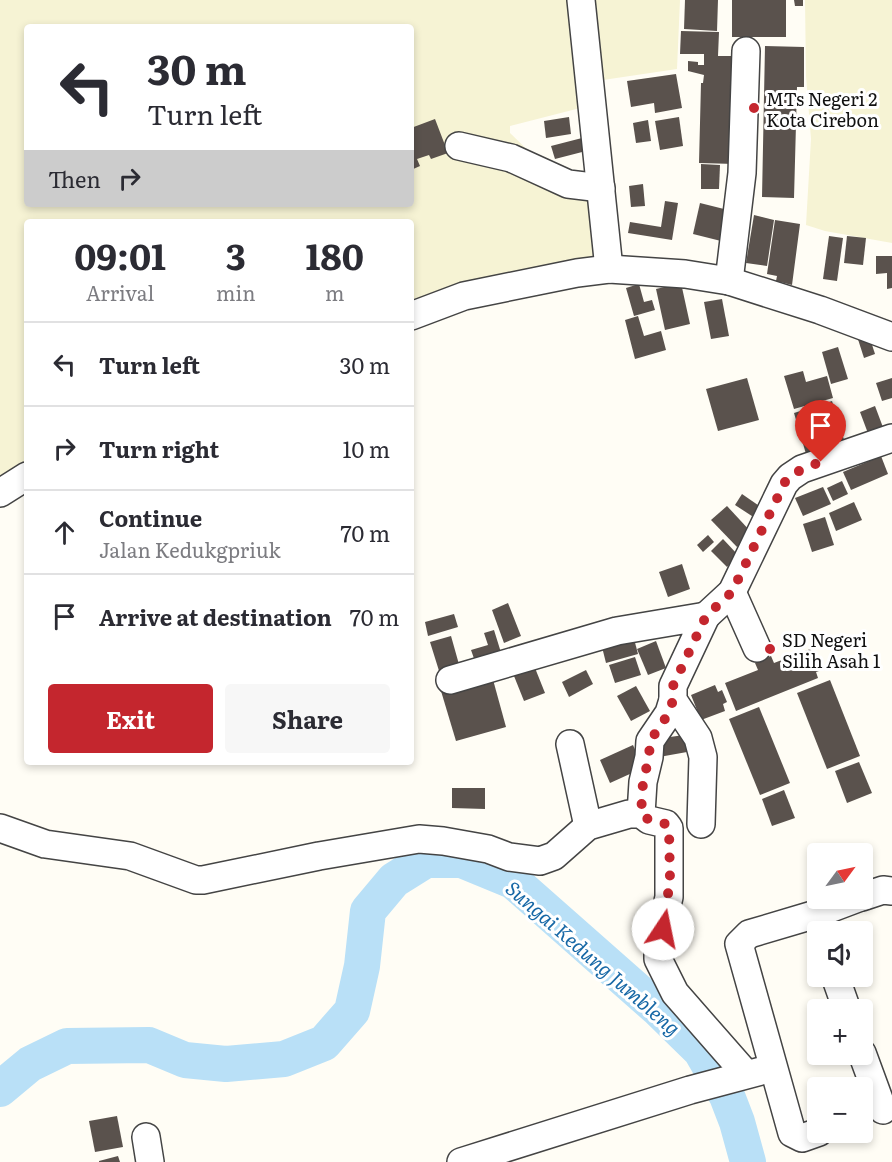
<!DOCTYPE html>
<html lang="en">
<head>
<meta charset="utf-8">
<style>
  body { margin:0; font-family:Literata,serif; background:#f7f7f7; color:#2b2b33; height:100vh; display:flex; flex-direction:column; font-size:22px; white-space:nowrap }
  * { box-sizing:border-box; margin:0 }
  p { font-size:20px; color:#7c7c81 }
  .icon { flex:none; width:33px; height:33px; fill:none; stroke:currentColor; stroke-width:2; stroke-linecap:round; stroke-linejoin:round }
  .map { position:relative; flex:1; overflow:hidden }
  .panel { position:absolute; left:24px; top:219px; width:390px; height:546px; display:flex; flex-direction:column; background:#fff; border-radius:6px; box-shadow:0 3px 9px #0003 }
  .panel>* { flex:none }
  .hud { position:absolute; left:24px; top:24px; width:390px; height:183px; border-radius:6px; box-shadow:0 3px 9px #0003; background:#fff; color:#2b2b33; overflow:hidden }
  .needle { width:39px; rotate:57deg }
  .buttons { position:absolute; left:807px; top:843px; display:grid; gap:12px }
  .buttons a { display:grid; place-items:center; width:66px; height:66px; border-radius:6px; background:#fff; box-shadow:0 3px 9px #0003; font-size:30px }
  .pin { position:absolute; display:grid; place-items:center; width:51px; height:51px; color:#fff; margin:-62px -26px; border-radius:50% 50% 50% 0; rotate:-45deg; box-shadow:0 0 6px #0007 }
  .pin .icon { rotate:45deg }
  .me { position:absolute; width:66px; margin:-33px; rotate:11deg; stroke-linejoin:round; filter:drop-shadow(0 0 4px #0008) }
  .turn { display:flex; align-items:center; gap:21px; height:126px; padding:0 24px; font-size:27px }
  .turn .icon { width:78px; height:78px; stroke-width:2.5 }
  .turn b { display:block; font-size:42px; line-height:51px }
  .then { display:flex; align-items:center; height:57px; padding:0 24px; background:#0003; gap:12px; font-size:22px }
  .eta { display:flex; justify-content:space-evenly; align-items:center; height:102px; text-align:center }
  .eta b { font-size:36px; font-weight:700; line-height:42px }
  .button { display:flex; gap:12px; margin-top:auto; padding:12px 24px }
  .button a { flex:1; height:69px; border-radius:6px; background:#c4262e; color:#fff; font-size:24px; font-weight:700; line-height:69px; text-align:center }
  .button a+a { background:#f7f7f7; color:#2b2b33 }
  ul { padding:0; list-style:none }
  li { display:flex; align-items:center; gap:18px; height:84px; padding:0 24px; border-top:2px solid #e1e1e2 }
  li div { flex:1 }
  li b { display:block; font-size:22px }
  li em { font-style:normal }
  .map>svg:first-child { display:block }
  .farmland { fill:#f6f3d4; fill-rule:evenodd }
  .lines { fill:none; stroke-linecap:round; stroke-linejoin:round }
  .river { stroke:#b9e0f7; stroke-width:36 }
  .building { fill:#5a524d }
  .minor-casing { stroke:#444; stroke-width:30 }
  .minor { stroke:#fff; stroke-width:27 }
  .route { stroke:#c4262e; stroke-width:10; stroke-dasharray:0 18 }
  .poi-dot { fill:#c4262e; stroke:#fff; stroke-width:2 }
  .labels { text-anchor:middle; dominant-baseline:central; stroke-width:6; stroke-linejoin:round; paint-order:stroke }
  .poi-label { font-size:18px; fill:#111; stroke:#fff; text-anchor:start }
  .water-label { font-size:20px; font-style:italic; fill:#1768a6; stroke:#fff }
</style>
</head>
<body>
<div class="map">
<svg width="892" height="1162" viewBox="0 0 892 1162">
  <rect width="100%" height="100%" fill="#fffdf5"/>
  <g class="farmland">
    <path d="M0,0H572L588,106L510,126V133L540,162L576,173L596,176L598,259L411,305V222H27V467L0,483ZM27,27H411V204H27Z"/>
    <polygon points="593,0 680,0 677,69 603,80"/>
    <polygon points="805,0 892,0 892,243 825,231 806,225 811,139 806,76"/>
  </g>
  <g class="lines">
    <polyline class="river" points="0,1089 30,1064 67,1046 149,1045 185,1060 226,1064 284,1059 324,1043 352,1011 362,966 368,911 394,880 426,860 462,860 513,881 657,1008 701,1051 727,1096 737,1122 748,1162"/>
  </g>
  <g class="building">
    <polygon points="685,0 718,0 717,31 684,29"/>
    <rect x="732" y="0" width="54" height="37"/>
    <polygon points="794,0 803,0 803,6 795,6"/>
    <polygon points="681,31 719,32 718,56 738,56 735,164 699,163 701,83 703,83 704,75 688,71 688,61 698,62 698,65 704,65 704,54 680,54"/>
    <polygon points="765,46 804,47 804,87 797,87 794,198 762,197"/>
    <polygon points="676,74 682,108 655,113 654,103 631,107 627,81"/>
    <polygon points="569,117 571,134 546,138 544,121"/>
    <polygon points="679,117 683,146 660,150 655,121"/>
    <polygon points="435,119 448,153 431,159 429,155 417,159 420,166 411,170 411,128"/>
    <polygon points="648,120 651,141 636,143 633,123"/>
    <polygon points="582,138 586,151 555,159 551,146"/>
    <polygon points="701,164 720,165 719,189 701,189"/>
    <polygon points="643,184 645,206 631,207 629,186"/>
    <polygon points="665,201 678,203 672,240 628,233 630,222 661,227"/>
    <polygon points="700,203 728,210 721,241 693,234"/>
    <polygon points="754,215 774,220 767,266 746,263"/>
    <polygon points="775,220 800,224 792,285 776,281 777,276 767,274"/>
    <polygon points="829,236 843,238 837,281 823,279"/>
    <polygon points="847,236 866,238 863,265 844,263"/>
    <polygon points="876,256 892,256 892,288 887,289 887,273 876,274"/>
    <polygon points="681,283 690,324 665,330 656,289"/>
    <polygon points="639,284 644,302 652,300 655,310 634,316 626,288"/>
    <polygon points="722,299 729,336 711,339 704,302"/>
    <polygon points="638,316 644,336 661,331 666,350 635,359 625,320"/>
    <polygon points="866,326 875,354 864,358 855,330"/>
    <polygon points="838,347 848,379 831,384 822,352"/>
    <polygon points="803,371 806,382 827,376 833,398 794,409 784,376"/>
    <polygon points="747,378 759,420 718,431 706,389"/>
    <polygon points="892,378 892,398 882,401 876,383"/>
    <polygon points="832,401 845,443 806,454 794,413"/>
    <polygon points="875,406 884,430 869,436 860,412"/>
    <polygon points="881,456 888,474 851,490 843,472"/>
    <polygon points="842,481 848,494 833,501 827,488"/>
    <polygon points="823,487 831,504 803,516 795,498"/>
    <polygon points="742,494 765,510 758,520 735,505"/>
    <polygon points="854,502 862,520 836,531 829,513"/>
    <polygon points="727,506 752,533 737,547 711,520"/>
    <polygon points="825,517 834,545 812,552 803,524"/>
    <polygon points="708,535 714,542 703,552 697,545"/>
    <polygon points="723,539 738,555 727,567 711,551"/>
    <polygon points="682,564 690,589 668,597 659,572"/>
    <polygon points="508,603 521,636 504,643 492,610"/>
    <polygon points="454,614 458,627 428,636 425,622"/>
    <polygon points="494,630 503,659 477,667 471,650 488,645 484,633"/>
    <polygon points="633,635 638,654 606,663 601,643"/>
    <polygon points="451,636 460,668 440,674 430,642"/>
    <polygon points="656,641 666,668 648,675 637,649"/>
    <polygon points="813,648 822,670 816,672 818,678 736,711 725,683 758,670 755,663 771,656 774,663"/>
    <polygon points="635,657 641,675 615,683 609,665"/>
    <polygon points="535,668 545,693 524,701 514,676"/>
    <polygon points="586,670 593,684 569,697 562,682"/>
    <polygon points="492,676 506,727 456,741 441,691"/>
    <polygon points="830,680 860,756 827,769 797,693"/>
    <polygon points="715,685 718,692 722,690 727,702 723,704 725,711 701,720 691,695"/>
    <polygon points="636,686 650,711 631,721 617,696"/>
    <polygon points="759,707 790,783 760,795 729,719"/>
    <polygon points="684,735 687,752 659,757 656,739"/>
    <polygon points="633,745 643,768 610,783 600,760"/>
    <polygon points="859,762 872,793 847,803 835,771"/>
    <polygon points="452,788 485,788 485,809 452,808"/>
    <polygon points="784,790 795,818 772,826 762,799"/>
    <polygon points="117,1116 123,1147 95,1152 89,1121"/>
    <polygon points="118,1156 120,1162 99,1162 99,1161"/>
  </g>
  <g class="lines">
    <defs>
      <g id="minor">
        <polyline points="581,0 609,269"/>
        <polyline points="459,146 511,158 568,184 601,188"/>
        <polyline points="729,281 742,173 746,51"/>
        <polyline points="411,316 464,296 577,273 609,269 685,274 729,281 820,310 892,337"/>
        <polyline points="0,493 27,476"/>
        <polyline points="732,592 757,648"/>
        <polyline points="706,616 732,592 784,484 790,477 802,469 892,438"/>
        <polyline points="450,680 617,631 706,616 673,686 673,700 698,738 703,757 701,824"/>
        <polyline points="570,744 588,826"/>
        <polyline points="641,814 643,782 649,757 650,741 669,713 673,700"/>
        <polyline points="0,828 45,844 130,856 196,880 203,880 319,856 419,839 443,841 488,849 509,857 540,861 554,856 588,826 629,814 641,814 649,820 666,824 669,828 669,897 658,945 658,959 675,993 746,1074"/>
        <polyline points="862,897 883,890 892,891"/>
        <polyline points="835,976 847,1010"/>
        <polyline points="862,1053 883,1110"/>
        <polyline points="819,1132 802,1138 792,1133 739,944 749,934 813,915 858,898"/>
        <polyline points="146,1137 150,1162"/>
        <polyline points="461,1162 690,1090 761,1071"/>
      </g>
    </defs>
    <use href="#minor" class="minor-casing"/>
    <use href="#minor" class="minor"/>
  </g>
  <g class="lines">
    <polyline class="route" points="663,929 670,880 669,828 666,824 649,820 641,814 643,782 649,757 650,741 669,713 673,700 673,686 706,616 732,592 786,480 802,469 821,462"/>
  </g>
  <g class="poi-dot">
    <circle cx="754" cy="108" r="6"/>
    <circle cx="770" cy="649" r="6"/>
  </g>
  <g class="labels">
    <g class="poi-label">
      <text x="766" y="98">MTs Negeri 2<tspan x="766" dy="21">Kota Cirebon</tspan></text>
      <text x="782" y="639">SD Negeri<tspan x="782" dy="21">Silih Asah 1</tspan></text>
    </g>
    <g class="water-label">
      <text transform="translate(594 957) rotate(41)">Sungai Kedung Jumbleng</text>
    </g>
  </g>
</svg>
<div class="buttons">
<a><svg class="needle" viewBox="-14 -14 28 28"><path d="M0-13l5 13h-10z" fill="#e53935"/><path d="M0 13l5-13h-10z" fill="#7c7c81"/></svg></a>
<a><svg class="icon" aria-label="sound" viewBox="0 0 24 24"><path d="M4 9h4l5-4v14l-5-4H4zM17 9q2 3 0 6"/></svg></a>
<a>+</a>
<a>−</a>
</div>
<div class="pin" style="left:821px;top:462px;background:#d93025"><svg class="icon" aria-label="arrive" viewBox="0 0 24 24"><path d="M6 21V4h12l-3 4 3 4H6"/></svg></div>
<svg class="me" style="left:663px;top:929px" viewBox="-20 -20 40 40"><circle r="19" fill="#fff"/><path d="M0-13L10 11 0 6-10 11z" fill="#c4262e"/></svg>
<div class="hud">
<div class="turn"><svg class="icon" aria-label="left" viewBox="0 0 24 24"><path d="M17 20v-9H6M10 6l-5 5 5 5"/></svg><div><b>30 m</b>Turn left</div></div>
<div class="then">Then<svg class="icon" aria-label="right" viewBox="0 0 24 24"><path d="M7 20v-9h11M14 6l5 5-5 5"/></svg></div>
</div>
<section class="panel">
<div class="eta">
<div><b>09:01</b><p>Arrival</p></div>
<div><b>3</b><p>min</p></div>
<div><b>180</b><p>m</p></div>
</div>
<ul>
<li><svg class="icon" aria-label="left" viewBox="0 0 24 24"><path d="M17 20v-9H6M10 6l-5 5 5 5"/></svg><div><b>Turn left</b></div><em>30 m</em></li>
<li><svg class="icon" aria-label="right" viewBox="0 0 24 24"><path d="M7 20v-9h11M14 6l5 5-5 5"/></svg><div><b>Turn right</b></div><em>10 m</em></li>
<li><svg class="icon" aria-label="ahead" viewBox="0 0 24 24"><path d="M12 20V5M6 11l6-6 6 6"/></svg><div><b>Continue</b><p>Jalan Kedukgpriuk</p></div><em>70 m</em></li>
<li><svg class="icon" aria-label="arrive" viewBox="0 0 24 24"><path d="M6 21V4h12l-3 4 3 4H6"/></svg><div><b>Arrive at destination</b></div><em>70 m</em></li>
</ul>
<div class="button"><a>Exit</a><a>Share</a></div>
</section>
</div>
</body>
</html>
